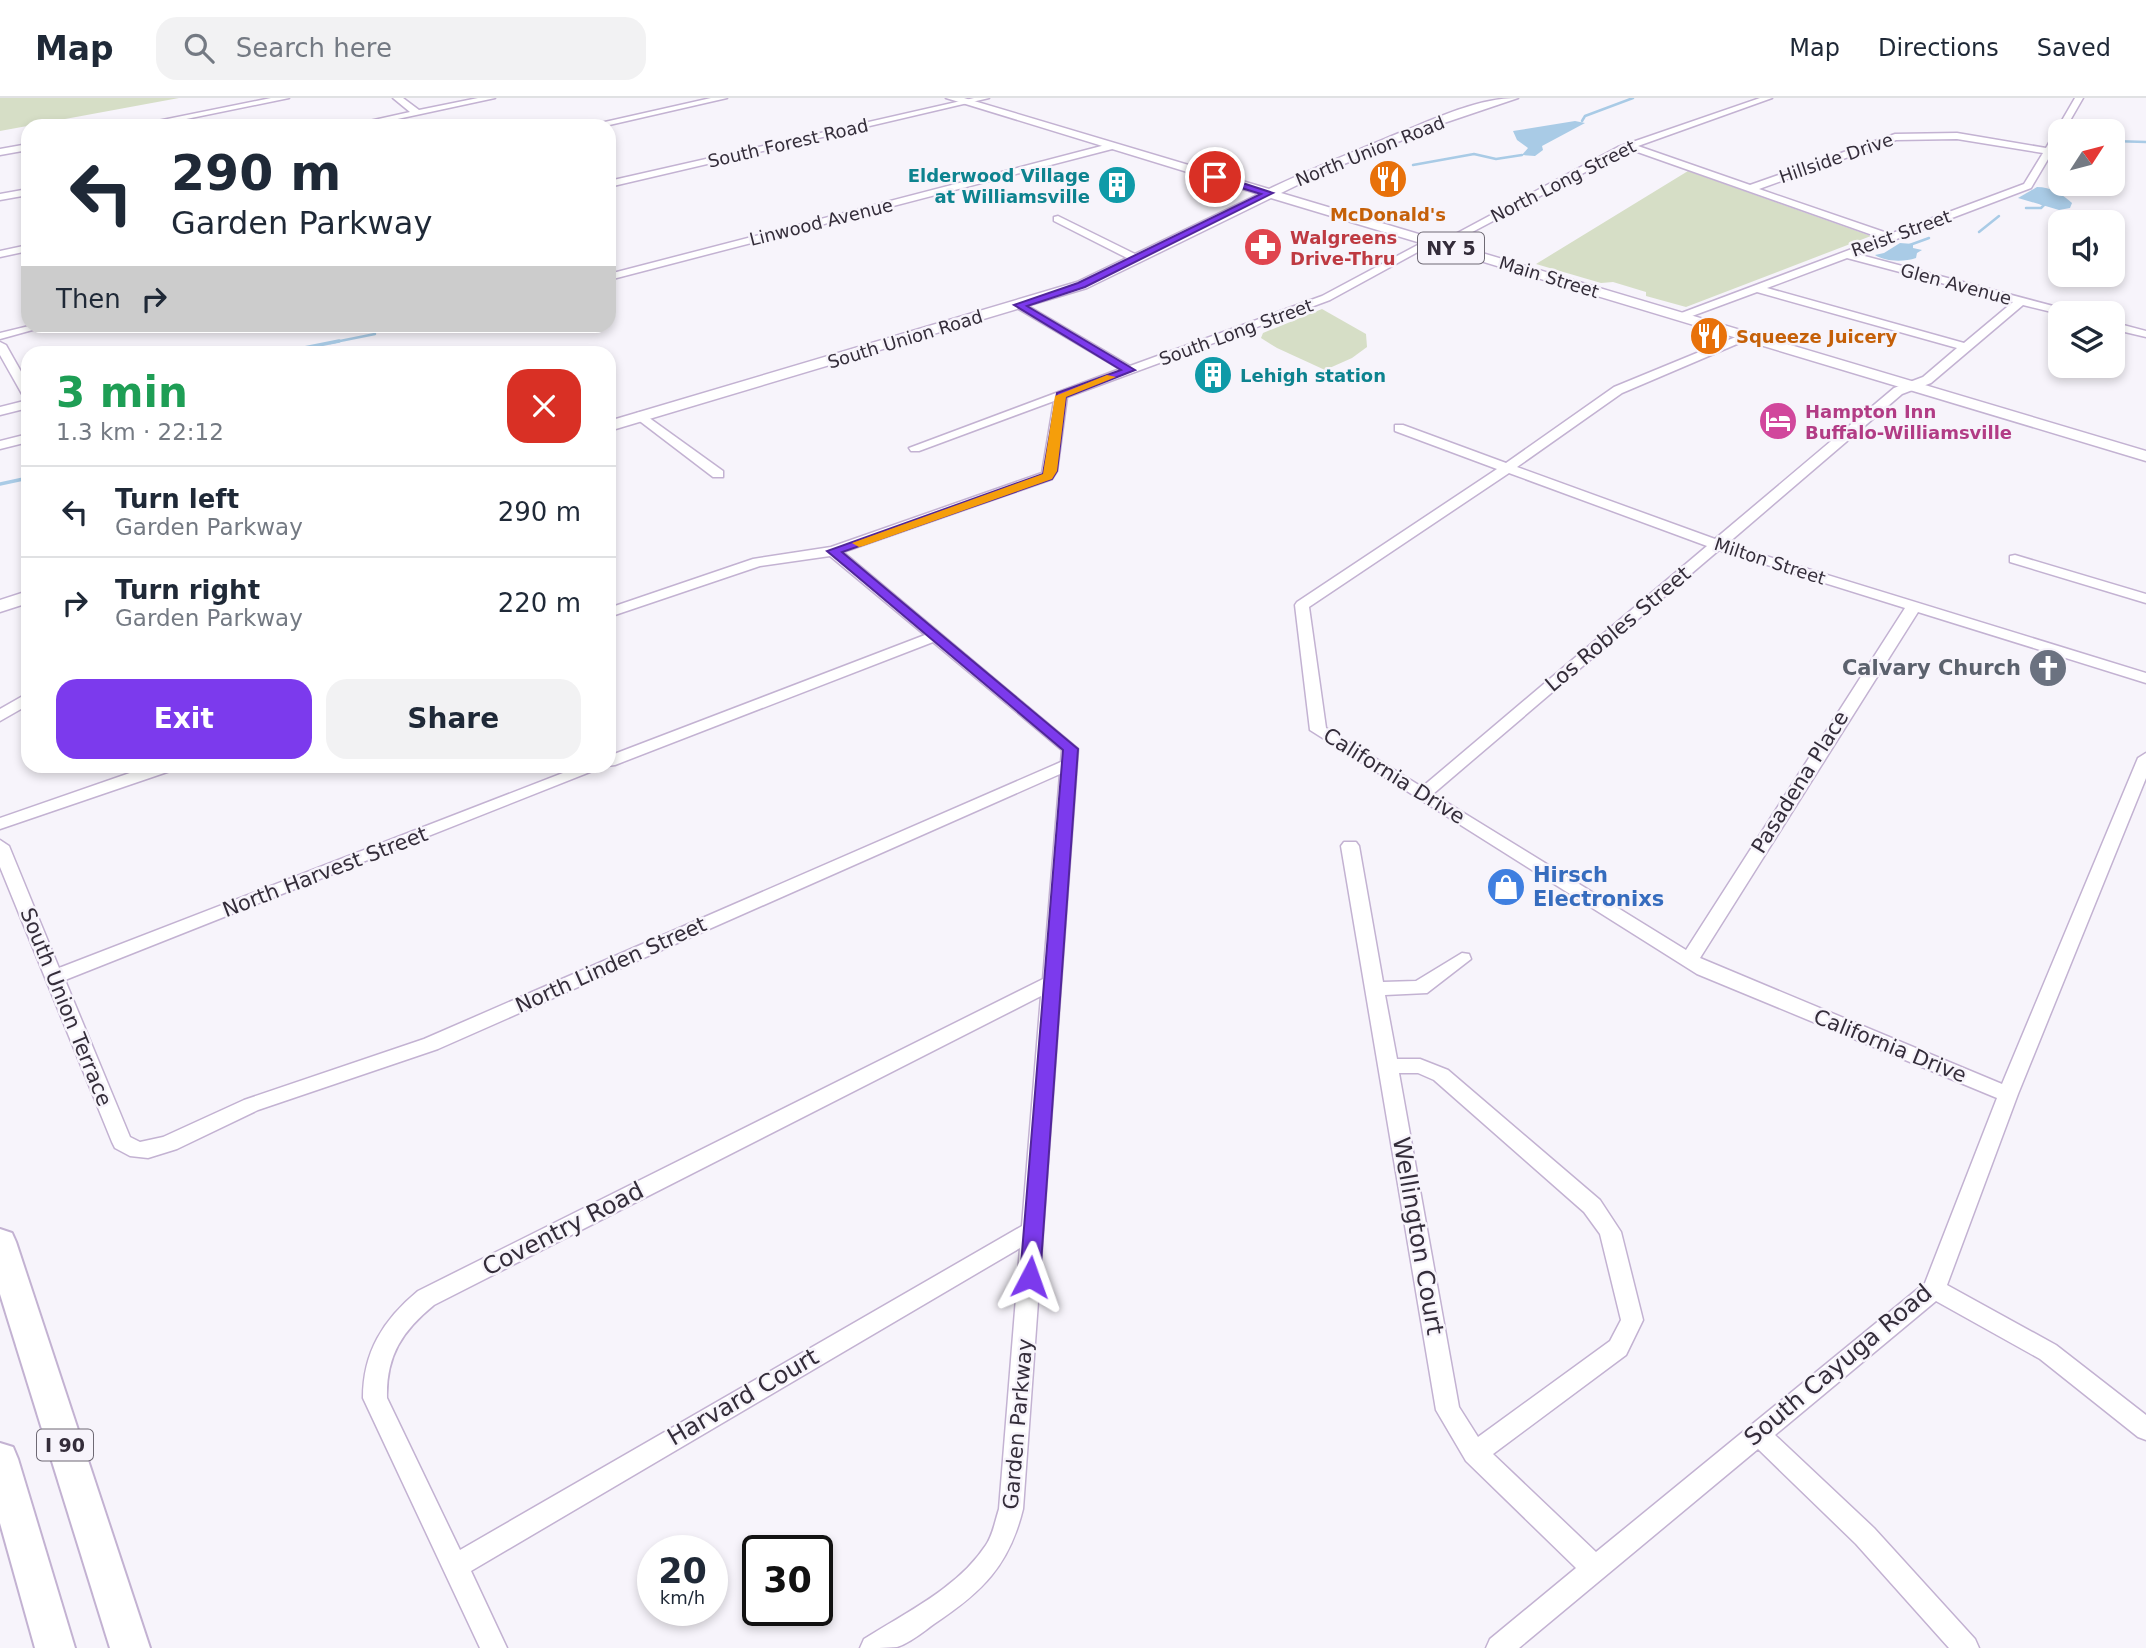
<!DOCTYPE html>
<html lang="en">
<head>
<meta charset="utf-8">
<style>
  body { margin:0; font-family:"DejaVu Sans",sans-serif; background:#f2f2f3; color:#1f2937; height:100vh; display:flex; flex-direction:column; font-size:26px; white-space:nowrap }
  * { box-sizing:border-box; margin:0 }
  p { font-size:23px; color:#747a83 }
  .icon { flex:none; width:38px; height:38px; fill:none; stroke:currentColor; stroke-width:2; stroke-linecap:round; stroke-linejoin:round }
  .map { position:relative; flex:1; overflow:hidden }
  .sheet { position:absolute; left:21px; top:248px; width:595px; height:427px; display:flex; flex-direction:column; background:#fff; border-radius:21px; box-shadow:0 4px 10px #0003 }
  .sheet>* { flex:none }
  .banner { position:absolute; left:21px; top:21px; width:595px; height:214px; border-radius:21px; box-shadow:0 4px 10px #0003; background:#fff; color:#1f2937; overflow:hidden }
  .needle { width:46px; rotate:54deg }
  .tools { position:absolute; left:2048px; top:21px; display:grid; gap:14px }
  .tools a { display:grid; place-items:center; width:77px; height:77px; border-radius:14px; background:#fff; box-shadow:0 4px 10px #0003; font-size:35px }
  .speed { position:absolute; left:637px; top:1437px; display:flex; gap:14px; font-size:35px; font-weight:700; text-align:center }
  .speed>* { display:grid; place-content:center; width:91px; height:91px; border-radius:50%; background:#fff; box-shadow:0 4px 10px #0003; line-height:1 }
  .speed small { font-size:18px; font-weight:400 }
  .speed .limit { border:4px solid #111; border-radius:10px; background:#fff; color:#111 }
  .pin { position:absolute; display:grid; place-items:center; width:60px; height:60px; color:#fff; margin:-30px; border:4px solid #fff; border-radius:50%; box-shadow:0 2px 7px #0007 }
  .me { position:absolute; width:77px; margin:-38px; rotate:4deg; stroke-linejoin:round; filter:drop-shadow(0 0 5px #0008) }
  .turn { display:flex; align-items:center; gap:24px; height:147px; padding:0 35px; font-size:32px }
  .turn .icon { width:91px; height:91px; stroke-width:2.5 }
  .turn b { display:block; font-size:49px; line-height:60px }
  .then { display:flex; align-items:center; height:66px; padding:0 35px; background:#0003; gap:14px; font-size:26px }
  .round { display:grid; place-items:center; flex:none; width:74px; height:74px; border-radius:21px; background:#f2f2f3 }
  .headline { display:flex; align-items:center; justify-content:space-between; height:119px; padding:0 35px }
  h1 { font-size:42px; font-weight:800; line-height:52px; color:#1e9e55 }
  .button { display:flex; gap:14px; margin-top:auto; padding:14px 35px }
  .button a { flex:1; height:80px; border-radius:21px; background:#7c3aed; color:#fff; font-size:28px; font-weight:800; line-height:80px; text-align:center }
  .button a+a { background:#f2f2f3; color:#1f2937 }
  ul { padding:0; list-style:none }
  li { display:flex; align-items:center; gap:21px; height:91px; padding:0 35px; border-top:2px solid #e0e1e3 }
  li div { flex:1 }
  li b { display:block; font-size:26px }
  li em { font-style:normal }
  header { display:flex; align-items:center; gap:42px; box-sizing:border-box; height:98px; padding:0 35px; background:#fff; border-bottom:2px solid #e0e1e3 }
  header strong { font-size:33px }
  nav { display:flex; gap:38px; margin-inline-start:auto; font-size:24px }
  .search { width:490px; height:63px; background:#f2f2f3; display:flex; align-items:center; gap:18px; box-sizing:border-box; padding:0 24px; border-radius:21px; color:#747a83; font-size:26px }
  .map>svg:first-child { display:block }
  .green { fill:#d6dec6 }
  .water { fill:#a9cbe6 }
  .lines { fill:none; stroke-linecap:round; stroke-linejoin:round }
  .stream-far1 { stroke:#a9cbe6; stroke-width:2.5 }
  .stream { stroke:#a9cbe6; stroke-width:3.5 }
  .minor-casing { stroke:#c3b2d2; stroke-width:3 }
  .major-casing { stroke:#c3b2d2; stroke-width:3 }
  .highway-casing { stroke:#c3b2d2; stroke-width:4 }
  .minor { fill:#fff; fill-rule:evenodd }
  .major { fill:#fff; fill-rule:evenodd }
  .highway { fill:#fff; fill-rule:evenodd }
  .route { fill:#7c3aed; stroke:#51269a; stroke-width:2 }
  .slow { fill:#f59e0b }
  .labels { text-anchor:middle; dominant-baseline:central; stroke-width:5; stroke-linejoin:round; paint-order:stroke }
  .far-street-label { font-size:18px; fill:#342d3a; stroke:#f7f4fb }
  .far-culture-label { font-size:18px; font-weight:bold; fill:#0d838f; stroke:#f7f4fb; text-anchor:end }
  .far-food-label { font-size:18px; font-weight:bold; fill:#c56008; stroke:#f7f4fb }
  .far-health-label { font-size:18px; font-weight:bold; fill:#be3a42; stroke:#f7f4fb; text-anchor:start }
  .far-hotel-label { font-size:18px; font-weight:bold; fill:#b23c85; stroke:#f7f4fb; text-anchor:start }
  .shield { fill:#f7f4fb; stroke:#6e6974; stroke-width:2 }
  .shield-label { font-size:19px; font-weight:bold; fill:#342d3a }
  .street-label { font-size:21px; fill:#342d3a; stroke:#f7f4fb }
  .worship-label { font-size:21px; font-weight:bold; fill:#5b616d; stroke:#f7f4fb; text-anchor:end }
  .shop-label { font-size:21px; font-weight:bold; fill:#366cbe; stroke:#f7f4fb; text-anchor:start }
  .near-street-label { font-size:24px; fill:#342d3a; stroke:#f7f4fb }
</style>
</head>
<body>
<header>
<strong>Map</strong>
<div class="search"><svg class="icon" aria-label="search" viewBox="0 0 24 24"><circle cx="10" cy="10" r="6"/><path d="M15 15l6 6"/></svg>Search here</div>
<nav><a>Map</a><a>Directions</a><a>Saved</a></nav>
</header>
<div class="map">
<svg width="2146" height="1550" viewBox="0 0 2146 1550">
  <rect width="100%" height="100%" fill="#f7f4fb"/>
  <g class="green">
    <polygon points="0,0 179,0 0,33"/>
    <polygon points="1688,73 1871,138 1686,209 1646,198 1646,194 1613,184 1601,185 1536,166"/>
    <polygon points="1322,211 1366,236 1367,249 1352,260 1325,272 1277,250 1261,240 1263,235"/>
  </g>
  <g class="water">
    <polygon points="1575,23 1585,25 1542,48 1543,52 1535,58 1522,57 1528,50 1517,42 1513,33"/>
    <path d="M2037,89C2051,89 2062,96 2072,105L2070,110L2059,112L2018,100Z"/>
    <path d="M1900,145L1913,146V150L1922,152L1917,155L1916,160C1904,164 1886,164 1875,157L1884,155Z"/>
  </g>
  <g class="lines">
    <g class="stream-far1">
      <polyline points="1582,23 1585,18 1633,0"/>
      <polyline points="2112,43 2146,44"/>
      <polyline points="1413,67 1474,56 1496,61 1522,57"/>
      <polyline points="2050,84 2060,77"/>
      <polyline points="2026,110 2041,110 2044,107 2040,105"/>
      <polyline points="1979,134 1999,118"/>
      <polyline points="1907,148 1929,140"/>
      <polyline points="330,245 375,236"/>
    </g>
    <g class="stream">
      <polyline points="274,256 339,243"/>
      <polyline points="0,386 28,380"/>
    </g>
    <defs>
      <g id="minor">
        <polygon points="271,0 289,0 152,28 133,28"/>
        <polygon points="393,0 403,0 419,12 478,0 495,0 365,28 347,28 410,14"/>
        <polygon points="711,0 727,0 605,28 587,28"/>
        <polygon points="974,0 989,0 609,89 609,83"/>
        <path d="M1760,0H1772L1638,48L1750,87L1895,36L1957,35L2046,50L2075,0H2083L2064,33H2060V41L2031,90L1857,156L2072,213L2073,215L2060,216L2023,207L1931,285L1902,296L1727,446L2146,575V585L1918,514L1700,860L2002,986L2138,660L2146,655V680L2018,996L1947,1187L2056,1247L2146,1317V1342L2138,1339L2040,1261L1936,1203L1775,1337L1874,1430L1975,1541L1979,1550H1949L1856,1446L1758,1351L1519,1550H1486L1490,1541L1576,1470L1466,1363L1436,1312L1341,748L1344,744H1356L1359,748L1383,884L1416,883L1462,855L1469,856L1471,861L1427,895L1385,897L1397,961H1420L1448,972L1600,1102L1621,1134L1643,1222L1626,1257L1493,1356L1596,1454L1925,1185L1997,1000L1697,876L1310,632L1295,507L1297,504L1497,371L1395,333V327H1403L1506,365L1614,289L1743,236H1751V240L1622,295L1517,369L1715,441L1894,290L1923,279L1957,250L1757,194L1684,221H1676V217L1881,140L1629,51L1444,149L1435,147L1618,49ZM1957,41L2043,55L2024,86L1890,136L1759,91L1896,42ZM1847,160L2013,204L1964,245L1767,190ZM1509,375L1707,448L1422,689L1326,630L1309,509ZM1719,452L1905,510L1686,852L1433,696ZM1399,975H1418L1434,982L1584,1114L1600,1136L1621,1222L1610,1243L1478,1339L1459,1309Z"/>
        <polygon points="1113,45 1118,48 1116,50 609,182 609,176"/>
        <polygon points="28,46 28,52 0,57 0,51"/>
        <polygon points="28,91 28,97 0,102 0,96"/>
        <polygon points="1058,118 1139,158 1140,160 1131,162 1054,123 1054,119"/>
        <path d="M1427,142L1436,144L1330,202L1067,299L1057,373L1052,381L843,454L1078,651L1023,1411C1009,1468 982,1494 934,1526C923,1534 910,1545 897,1549C887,1550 871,1550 860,1550L864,1541C905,1515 958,1490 986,1447C993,1437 995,1423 999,1411L1020,1150L471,1473L507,1550H480L363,1300C363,1254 383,1222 418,1193L1043,881L1060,676L438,951L258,1012L177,1051L148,1060L130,1058L115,1050L112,1044L0,769V742L9,748L59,870L581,668H605L65,882L130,1039L140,1044L163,1039L244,1002L424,941L1061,664L1062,652L933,544L615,667L607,668L609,658L925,537L830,458L760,468L609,519V510L753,461L831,449L1042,375L1054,303L919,353H911L909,350L1120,271L1015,209V205H1023L1130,268L1322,198ZM1041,898L1022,1128L460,1452L387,1300C386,1258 402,1233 434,1207Z"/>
        <polygon points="28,147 28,153 0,159 0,153"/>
        <polygon points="2112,224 2146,233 2146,239 2112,231"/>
        <polygon points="29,228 47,228 0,241 0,235"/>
        <polygon points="0,244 6,247 28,286 28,300 22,296 0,257"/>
        <polygon points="28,302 28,310 0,317 0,309"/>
        <polygon points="641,314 723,373 723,379 713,379 637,321 637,315"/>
        <polygon points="28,336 28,344 0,351 0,343"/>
        <polygon points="2015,457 2146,496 2146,505 2010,464 2010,458"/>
        <polygon points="28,595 28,607 0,623 0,611"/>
        <polygon points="150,668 175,668 173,672 0,731 0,720"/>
      </g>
      <g id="major">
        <path d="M946,0H964L1269,91C1313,70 1358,52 1404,33C1439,19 1479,0 1518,0L1444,25L1322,75L1281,95L2146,353V363L1271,100L1087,190L609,333V323L1077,184L1259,96Z"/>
        <polygon points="28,493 28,505 0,514 0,502"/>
      </g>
      <g id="highway">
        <polygon points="0,1131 12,1135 16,1144 150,1550 110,1550 0,1196"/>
        <polygon points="0,1345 13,1349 18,1361 75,1550 35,1550 0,1425"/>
      </g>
    </defs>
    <use href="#minor" class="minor-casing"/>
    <use href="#major" class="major-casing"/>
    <use href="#highway" class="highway-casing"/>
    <use href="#minor" class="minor"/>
    <use href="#major" class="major"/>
    <use href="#highway" class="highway"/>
  </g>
  <polygon class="route" points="1215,76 1273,95 1085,189 1027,208 1135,272 1066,299 1057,373 1052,381 842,454 1078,651 1040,1179 1037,1185 1030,1188 1023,1185 1020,1179 1063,652 827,453 1043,376 1057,295 1121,272 1014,207 1078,185 1261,96 1212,81 1210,79"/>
  <polygon class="slow" points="1107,277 1116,279 1066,299 1057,373 1052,381 863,448 859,449 852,445 1043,376 1055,298"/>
  <defs>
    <symbol id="restaurant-disc" viewBox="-11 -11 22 22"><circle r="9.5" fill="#e8710a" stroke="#f7f4fb"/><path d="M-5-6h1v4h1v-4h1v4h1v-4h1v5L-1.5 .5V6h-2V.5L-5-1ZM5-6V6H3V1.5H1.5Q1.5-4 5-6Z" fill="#fff"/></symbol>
    <symbol id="building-disc" viewBox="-11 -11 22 22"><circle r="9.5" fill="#0f9aa8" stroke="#f7f4fb"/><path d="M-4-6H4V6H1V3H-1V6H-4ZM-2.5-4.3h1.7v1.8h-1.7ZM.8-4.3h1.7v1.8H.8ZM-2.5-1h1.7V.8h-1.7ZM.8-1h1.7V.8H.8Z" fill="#fff"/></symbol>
    <symbol id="pharmacy-disc" viewBox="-11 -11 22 22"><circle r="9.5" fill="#e0444e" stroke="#f7f4fb"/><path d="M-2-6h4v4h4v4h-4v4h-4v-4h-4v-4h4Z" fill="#fff"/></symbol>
    <symbol id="hotel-disc" viewBox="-11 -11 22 22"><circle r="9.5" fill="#d1479c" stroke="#f7f4fb"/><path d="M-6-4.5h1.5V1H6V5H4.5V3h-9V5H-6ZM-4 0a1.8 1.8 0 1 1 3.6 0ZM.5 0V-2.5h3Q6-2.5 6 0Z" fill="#fff"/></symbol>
    <symbol id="church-disc" viewBox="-11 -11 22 22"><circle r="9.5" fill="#6b7280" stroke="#f7f4fb"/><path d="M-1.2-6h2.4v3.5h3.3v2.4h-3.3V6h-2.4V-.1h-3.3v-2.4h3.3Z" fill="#fff"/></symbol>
    <symbol id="shop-disc" viewBox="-11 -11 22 22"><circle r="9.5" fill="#3f7fe0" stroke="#f7f4fb"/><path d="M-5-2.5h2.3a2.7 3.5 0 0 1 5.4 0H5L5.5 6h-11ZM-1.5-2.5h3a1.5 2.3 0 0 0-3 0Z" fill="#fff"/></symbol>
  </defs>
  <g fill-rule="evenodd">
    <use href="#restaurant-disc" x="1366" y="59" width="44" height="44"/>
    <use href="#building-disc" x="1095" y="65" width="44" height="44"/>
    <use href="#pharmacy-disc" x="1241" y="127" width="44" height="44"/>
    <use href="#restaurant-disc" x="1687" y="216" width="44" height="44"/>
    <use href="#building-disc" x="1191" y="255" width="44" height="44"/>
    <use href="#hotel-disc" x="1756" y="301" width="44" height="44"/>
    <use href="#church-disc" x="2026" y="548" width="44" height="44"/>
    <use href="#shop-disc" x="1484" y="767" width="44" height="44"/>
  </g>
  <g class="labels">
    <g class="far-street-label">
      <text transform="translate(788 45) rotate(-13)">South Forest Road</text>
      <text transform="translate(1370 53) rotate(-22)">North Union Road</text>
      <text transform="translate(1836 60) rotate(-19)">Hillside Drive</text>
      <text transform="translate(1563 83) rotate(-27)">North Long Street</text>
      <text transform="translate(821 124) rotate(-14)">Linwood Avenue</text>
      <text transform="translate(1901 135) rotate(-20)">Reist Street</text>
      <text transform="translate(1549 179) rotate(17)">Main Street</text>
      <text transform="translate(1956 186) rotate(15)">Glen Avenue</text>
      <text transform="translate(1236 234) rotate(-20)">South Long Street</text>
      <text transform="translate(905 241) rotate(-17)">South Union Road</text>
      <text transform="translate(1770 463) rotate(18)">Milton Street</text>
    </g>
    <g class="far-culture-label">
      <text x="1090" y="77">Elderwood Village<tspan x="1090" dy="21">at Williamsville</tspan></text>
      <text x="1240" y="277" text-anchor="start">Lehigh station</text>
    </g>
    <g class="far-food-label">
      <text x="1388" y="116">McDonald's</text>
      <text x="1736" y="238" text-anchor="start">Squeeze Juicery</text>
    </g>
    <g class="far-health-label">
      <text x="1290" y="139">Walgreens<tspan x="1290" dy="21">Drive-Thru</tspan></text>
    </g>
    <g class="far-hotel-label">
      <text x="1805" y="313">Hampton Inn<tspan x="1805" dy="21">Buffalo-Williamsville</tspan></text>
    </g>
    <g class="shield">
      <rect x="1418" y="134.5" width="66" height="31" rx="5"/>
      <rect x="37" y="1331.5" width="56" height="31" rx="5"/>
    </g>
    <g class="shield-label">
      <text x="1451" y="150">NY 5</text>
      <text x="65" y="1347">I 90</text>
    </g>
    <g class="street-label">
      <text transform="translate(1618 531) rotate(-40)">Los Robles Street</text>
      <text transform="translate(1394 678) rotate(32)">California Drive</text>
      <text transform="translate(1800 684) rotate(-58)">Pasadena Place</text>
      <text transform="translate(325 774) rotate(-21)">North Harvest Street</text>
      <text transform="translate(611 867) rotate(-24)">North Linden Street</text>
      <text transform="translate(66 909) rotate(68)">South Union Terrace</text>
      <text transform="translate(1890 948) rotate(22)">California Drive</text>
      <text transform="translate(1018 1326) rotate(-85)">Garden Parkway</text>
    </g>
    <g class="worship-label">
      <text x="2021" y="570">Calvary Church</text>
    </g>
    <g class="shop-label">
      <text x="1533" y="777">Hirsch<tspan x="1533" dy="24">Electronixs</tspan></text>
    </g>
    <g class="near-street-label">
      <text transform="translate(563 1131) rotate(-27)">Coventry Road</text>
      <text transform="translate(1418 1138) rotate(80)">Wellington Court</text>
      <text transform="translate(1838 1267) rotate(-40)">South Cayuga Road</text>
      <text transform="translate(743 1299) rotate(-30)">Harvard Court</text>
    </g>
  </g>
</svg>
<div class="tools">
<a><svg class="needle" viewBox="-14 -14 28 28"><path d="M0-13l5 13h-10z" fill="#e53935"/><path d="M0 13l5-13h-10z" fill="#747a83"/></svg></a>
<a><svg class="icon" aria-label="sound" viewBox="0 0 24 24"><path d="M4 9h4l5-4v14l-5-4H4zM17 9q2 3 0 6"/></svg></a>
<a><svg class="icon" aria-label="layers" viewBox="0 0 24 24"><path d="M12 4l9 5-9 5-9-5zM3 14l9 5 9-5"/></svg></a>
</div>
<div class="speed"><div>20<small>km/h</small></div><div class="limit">30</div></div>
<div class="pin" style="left:1215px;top:79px;background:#d93025"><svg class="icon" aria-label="arrive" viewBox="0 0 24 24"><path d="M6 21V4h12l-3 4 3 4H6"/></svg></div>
<svg class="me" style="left:1030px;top:1179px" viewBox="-20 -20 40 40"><path d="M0-17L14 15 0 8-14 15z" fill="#7c3aed" stroke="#fff" stroke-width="4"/></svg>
<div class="banner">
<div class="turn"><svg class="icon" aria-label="left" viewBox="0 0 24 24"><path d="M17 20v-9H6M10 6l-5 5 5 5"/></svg><div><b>290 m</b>Garden Parkway</div></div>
<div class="then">Then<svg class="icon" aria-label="right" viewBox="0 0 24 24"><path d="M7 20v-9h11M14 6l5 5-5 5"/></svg></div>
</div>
<section class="sheet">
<div class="headline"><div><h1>3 min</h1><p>1.3 km · 22:12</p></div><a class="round" style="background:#d93025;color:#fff"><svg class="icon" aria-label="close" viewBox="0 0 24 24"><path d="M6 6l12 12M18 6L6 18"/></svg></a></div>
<ul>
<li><svg class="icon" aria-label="left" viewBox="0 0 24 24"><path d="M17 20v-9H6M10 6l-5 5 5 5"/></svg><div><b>Turn left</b><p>Garden Parkway</p></div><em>290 m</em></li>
<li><svg class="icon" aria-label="right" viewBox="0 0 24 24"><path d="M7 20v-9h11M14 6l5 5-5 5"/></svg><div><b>Turn right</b><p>Garden Parkway</p></div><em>220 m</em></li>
</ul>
<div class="button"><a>Exit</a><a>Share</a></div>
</section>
</div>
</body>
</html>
